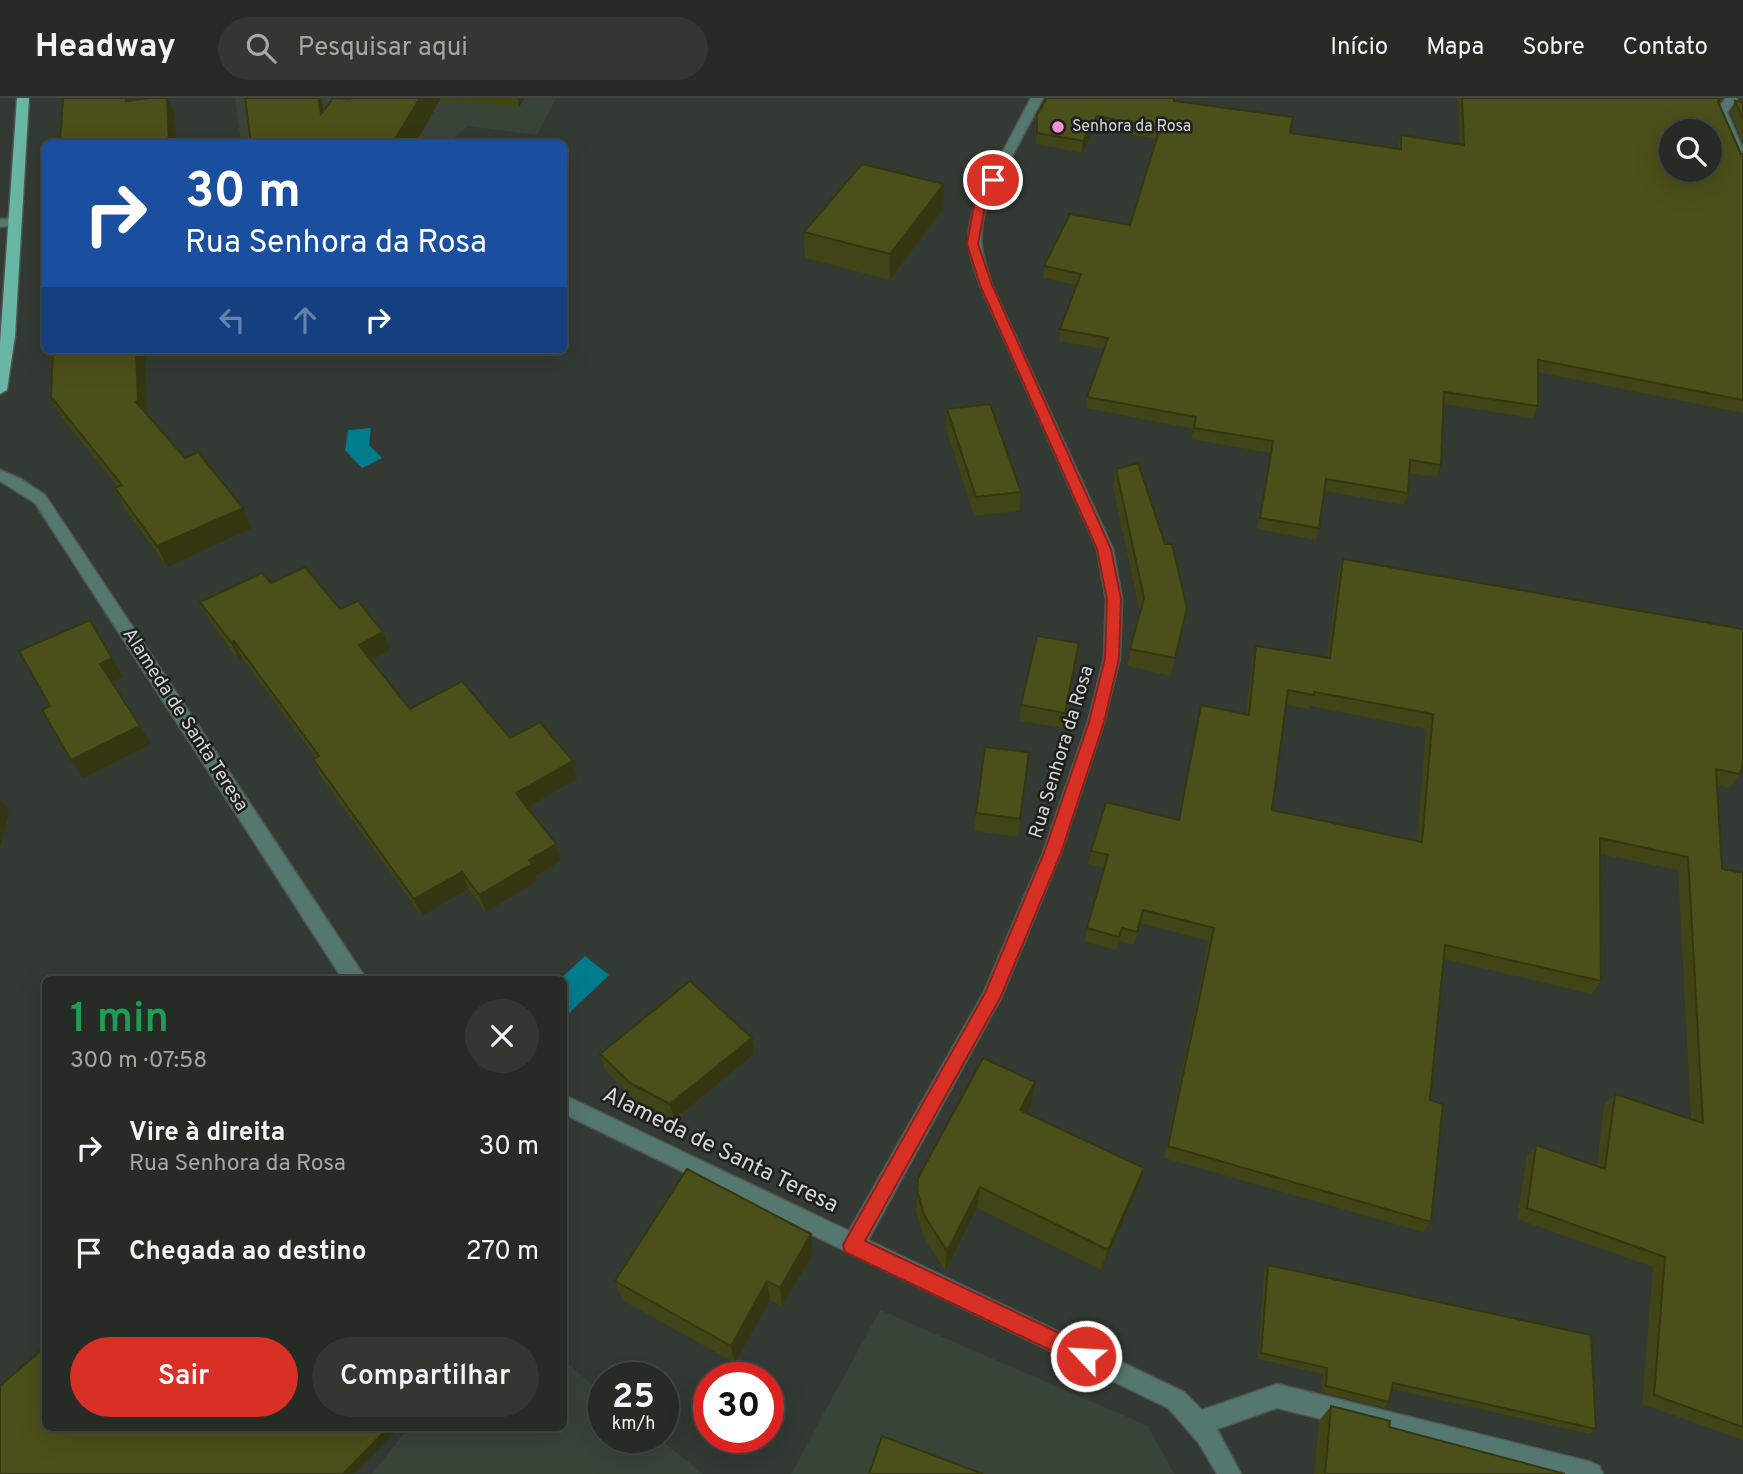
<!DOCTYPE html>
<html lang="pt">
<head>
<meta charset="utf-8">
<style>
  body { margin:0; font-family:Overpass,sans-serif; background:#323732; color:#f1f3f6; height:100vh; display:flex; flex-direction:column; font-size:26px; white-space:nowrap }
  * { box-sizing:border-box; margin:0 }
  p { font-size:23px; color:#a4a7a7 }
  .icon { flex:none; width:38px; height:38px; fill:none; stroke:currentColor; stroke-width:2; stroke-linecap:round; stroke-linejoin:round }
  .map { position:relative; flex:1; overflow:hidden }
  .panel { position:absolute; left:42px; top:878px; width:525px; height:455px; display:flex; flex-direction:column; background:#262b26; border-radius:10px; box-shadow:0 7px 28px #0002,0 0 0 2px #424743 }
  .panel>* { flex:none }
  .top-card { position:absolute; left:42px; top:42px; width:525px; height:214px; border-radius:10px; box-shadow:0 7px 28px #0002,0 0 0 2px #424743; background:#1a4fa0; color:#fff; overflow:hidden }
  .buttons { position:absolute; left:1659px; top:21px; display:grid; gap:14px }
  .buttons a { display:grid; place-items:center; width:63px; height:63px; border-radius:50%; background:#262b26; box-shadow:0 7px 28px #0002,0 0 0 2px #424743; font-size:35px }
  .speed { position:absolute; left:588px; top:1264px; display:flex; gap:14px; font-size:35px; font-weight:700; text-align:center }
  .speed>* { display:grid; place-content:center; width:91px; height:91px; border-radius:50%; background:#262b26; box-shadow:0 7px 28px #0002,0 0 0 2px #424743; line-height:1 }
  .speed small { font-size:18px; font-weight:400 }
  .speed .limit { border:10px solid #d22; background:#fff; color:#111 }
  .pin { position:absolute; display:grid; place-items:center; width:60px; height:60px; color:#fff; margin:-30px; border:4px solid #fff; border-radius:50%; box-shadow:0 2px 7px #0007 }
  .me { position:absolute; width:77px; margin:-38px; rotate:295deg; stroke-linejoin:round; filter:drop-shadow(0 0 5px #0008) }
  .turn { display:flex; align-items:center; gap:24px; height:147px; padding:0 28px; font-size:32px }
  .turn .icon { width:91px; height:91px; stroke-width:2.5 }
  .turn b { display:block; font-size:49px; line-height:60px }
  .lanes { display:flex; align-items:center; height:66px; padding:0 28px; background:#0003; justify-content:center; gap:35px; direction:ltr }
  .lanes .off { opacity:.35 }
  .round { display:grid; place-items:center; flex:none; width:74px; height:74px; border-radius:37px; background:#323732 }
  .head { display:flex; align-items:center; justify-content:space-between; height:119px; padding:0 28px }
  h1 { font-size:42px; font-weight:600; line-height:52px; color:#1e9e55 }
  .button { display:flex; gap:14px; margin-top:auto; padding:14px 28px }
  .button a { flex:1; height:80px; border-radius:42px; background:#d93025; color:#fff; font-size:28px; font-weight:600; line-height:80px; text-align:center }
  .button a+a { background:#323732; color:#f1f3f6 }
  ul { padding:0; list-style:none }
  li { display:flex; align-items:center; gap:21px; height:105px; padding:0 28px }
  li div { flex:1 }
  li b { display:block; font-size:26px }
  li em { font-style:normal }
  header { display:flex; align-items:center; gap:42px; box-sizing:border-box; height:98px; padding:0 35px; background:#262b26; border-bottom:2px solid #424743 }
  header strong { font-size:33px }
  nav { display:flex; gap:38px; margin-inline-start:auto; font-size:24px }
  .search { width:490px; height:63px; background:#323732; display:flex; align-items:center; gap:18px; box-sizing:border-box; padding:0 24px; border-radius:38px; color:#a4a7a7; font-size:26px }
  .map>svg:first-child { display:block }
  .built { fill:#394439 }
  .water { fill:#007c8d }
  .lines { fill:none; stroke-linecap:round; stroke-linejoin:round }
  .minor-casing { stroke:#505550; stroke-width:3 }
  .major-casing { stroke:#505550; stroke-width:3 }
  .minor { fill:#54776f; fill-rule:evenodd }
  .major { fill:#6ab6a5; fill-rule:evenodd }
  .wall { fill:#404416; fill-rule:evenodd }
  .shaded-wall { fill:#343712 }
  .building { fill:#4b4f19; stroke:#343712; stroke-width:2; fill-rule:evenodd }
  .route { fill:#d93025; stroke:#8d1f18; stroke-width:2 }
  .poi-dot { fill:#f591d2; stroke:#1d1f1d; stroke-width:2.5 }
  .labels { text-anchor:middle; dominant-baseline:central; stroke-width:5; stroke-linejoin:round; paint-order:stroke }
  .far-poi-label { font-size:16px; fill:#d3d6d3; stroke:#1d1f1d; text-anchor:start }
  .street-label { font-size:19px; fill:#d3d6d3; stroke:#1d1f1d }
  .near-street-label { font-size:23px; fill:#d3d6d3; stroke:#1d1f1d }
</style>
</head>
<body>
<header>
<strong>Headway</strong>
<div class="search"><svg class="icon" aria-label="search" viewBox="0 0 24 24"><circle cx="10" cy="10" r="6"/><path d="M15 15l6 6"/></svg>Pesquisar aqui</div>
<nav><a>Início</a><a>Mapa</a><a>Sobre</a><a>Contato</a></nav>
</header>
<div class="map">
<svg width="1743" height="1376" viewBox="0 0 1743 1376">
  <rect width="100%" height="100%" fill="#333933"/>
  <g class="built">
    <polygon points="235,0 556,0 537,37 467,28 448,46 241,45"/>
    <polygon points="880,1212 1148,1328 1174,1376 791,1376"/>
    <polygon points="564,1263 604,1296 604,1339 657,1339 703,1376 372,1376 408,1330 564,1330"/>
  </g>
  <g class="water">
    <polygon points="371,330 369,347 382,360 362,370 345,352 348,332"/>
    <polygon points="585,858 609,877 564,920 564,882 559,882"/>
  </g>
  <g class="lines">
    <defs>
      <g id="minor">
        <path d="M1031,0H1043L987,106C977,141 981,154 992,187L1113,451L1122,501L1120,560L1104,624L1061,755L1002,898L868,1142L1184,1294L1202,1312L1277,1286L1591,1364L1599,1368L1603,1376H1543L1277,1310L1217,1331L1241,1376H1217L1198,1344L1168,1310L564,1016V997L849,1133L984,894L1043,755L1088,624L1104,560L1106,501L1097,451L980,187C968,154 964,141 975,106Z"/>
        <polygon points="1726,0 1738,0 1727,14 1743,51 1743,69 1737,65 1715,14"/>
        <polygon points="16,120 22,124 20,127 0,129 0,121"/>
        <polygon points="0,372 21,381 45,397 367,882 345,882 340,877 35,405 0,383"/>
      </g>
      <polygon id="major" points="17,0 29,0 15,238 7,292 0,296 0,246"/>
    </defs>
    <use href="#minor" class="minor-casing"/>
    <use href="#major" class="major-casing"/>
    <use href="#minor" class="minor"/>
    <use href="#major" class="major"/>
  </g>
  <g class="wall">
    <polygon points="350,0 525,0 519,9 440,2 415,46 251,46 350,1"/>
    <polygon points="1458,0 1722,0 1719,6 1741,56 1743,56 1743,315 1538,274 1538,308 1533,320 1443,306 1441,367 1436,379 1409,375 1408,395 1404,407 1324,393 1319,430 1316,442 1257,431 1270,355 1191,341 1194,331 1086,310 1087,299 1104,251 1059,243 1060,231 1076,187 1043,180 1044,168 1130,127 1156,41 1095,30 1082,55 1036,46 1037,17 1174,3 1290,35 1398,50 1401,37 1459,46"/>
    <polygon points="1735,3 1743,4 1743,45 1730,14"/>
    <polygon points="943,111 890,182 805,160 804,134"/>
    <polygon points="53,252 145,252 147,317 185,360 243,410 252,430 167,469 125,411 115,390 118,389 62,320 51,299"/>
    <polygon points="947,311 1021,394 1019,413 974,418 946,331"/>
    <polygon points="1116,371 1187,510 1171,578 1127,568 1140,515 1113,389"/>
    <path d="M1343,461L1740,676L1730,690L1717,687L1722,771L1743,775V1342L1642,1306L1653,1169L1517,1121L1527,1058L1536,1047L1597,1068L1604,1007L1615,996L1691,1021L1678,772L1600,756L1601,883L1592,896L1444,861L1430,1002L1431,1124L1423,1134L1164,1060L1209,843L1140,825L1134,847L1119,843L1116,852L1084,843L1104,770L1088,766L1091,753L1178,722L1201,607L1246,616L1252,563L1256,548L1327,560L1338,475ZM1286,607L1309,611L1310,608L1426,631L1417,743L1272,712Z"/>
    <polygon points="271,485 340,511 390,552 371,562 410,611 510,640 577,681 527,709 556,746 561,763 535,778 537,783 486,814 468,791 422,818 321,679 313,661 316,660 243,561 239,563 209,522 200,504"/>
    <polygon points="1076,561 1063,630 1019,623 1021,607"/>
    <polygon points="1029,654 1018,739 974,733 976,715"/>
    <polygon points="752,940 754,956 674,1022 634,1001 605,972 600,956"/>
    <polygon points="1035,984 1031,1007 1026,1015 1144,1070 1137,1092 1101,1172 977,1110 945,1173 923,1137 916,1113 918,1080"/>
    <polygon points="813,1156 782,1208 770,1202 735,1265 622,1202 615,1183"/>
    <polygon points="1268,1167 1596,1331 1589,1336 1392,1291 1389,1304 1383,1310 1321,1294 1323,1276 1258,1261 1264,1174"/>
    <polygon points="1331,1308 1389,1329 1565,1376 1314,1376 1319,1323"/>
  </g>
  <g class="shaded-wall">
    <polygon points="126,0 134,0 134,23 126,3"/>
    <polygon points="167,0 175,17 176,46 169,46"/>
    <polygon points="318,0 321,0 329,43 321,16"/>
    <polygon points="420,0 440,0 440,2 415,46 392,46"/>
    <polygon points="518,0 525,0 519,9"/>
    <polygon points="1097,18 1095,30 1082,55 1083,43"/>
    <polygon points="944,86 943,111 890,182 890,156"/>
    <polygon points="136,252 145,252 147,323 136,304"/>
    <polygon points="243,410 252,430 167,469 157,448"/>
    <polygon points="383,534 390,552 366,565 359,547"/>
    <polygon points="234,543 243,561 239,563 231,544"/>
    <polygon points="112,560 123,579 111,584 100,566"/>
    <polygon points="140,628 151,646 83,680 71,662"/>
    <polygon points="573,663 577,681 521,713 516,695"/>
    <polygon points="0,701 9,714 0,748"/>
    <polygon points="556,746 561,763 535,778 537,783 486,814 479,797 529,762"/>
    <polygon points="462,774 468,791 422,818 414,801"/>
    <polygon points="752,940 754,956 674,1022 670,1006"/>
    <polygon points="1035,984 1031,1007 1016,1034 1020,1012"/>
    <polygon points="1144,1070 1137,1092 1101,1172 1108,1152"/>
    <polygon points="980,1089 977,1110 945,1173 947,1153"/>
    <polygon points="811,1136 813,1156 782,1208 780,1190"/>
    <polygon points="767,1183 770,1202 735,1265 731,1248"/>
    <polygon points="388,1330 399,1330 354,1376 343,1376"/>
  </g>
  <g class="building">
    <polygon points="63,0 126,0 126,3 149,0 167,0 169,46 60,46"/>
    <polygon points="245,0 318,0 321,16 333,0 350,1 350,0 420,0 392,46 251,46"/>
    <path d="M1047,0H1174V3L1293,19L1290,35L1401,51V37L1464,47L1462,0H1720L1718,4L1741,56H1743V302L1538,262V308L1444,294L1441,367L1410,362L1408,395L1326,381L1319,430L1260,420L1273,343L1194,330L1196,319L1087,299L1108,240L1060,231L1081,176L1044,168L1070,116L1130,127L1160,30L1097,18L1083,43L1037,35V17ZM1671,33H1710V72H1671Z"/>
    <polygon points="1735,3 1743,4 1743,21"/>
    <polygon points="862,66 944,86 890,156 804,134"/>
    <polygon points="53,252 136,252 138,303 136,304 185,360 198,354 243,410 157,448 115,390 122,387 51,299"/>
    <polygon points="990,306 1021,394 976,399 947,311"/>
    <polygon points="1138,365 1165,446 1172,446 1187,510 1175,560 1130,551 1144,500 1116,371"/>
    <path d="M1343,461L1743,531V664L1740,676L1716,671L1722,771L1743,775V1329L1654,1297L1665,1159L1527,1110L1536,1047L1605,1071L1615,996L1703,1025L1688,759L1600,740L1601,883L1445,847L1430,1002L1443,1006L1431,1124L1168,1048L1214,830L1143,812L1137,834L1122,830L1119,839L1087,830L1108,757L1091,753L1106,704L1179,722L1201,607L1249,617L1256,548L1330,560ZM1288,592L1314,597V594L1433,616L1422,744L1272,712Z"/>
    <polygon points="305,469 340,511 358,503 383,534 359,547 410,611 462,583 510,640 540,624 573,663 516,695 556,746 529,762 532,766 479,797 462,774 414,801 313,661 319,658 234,543 231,544 200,504 262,475 271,485"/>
    <polygon points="90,522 112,560 100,566 140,628 71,662 42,612 50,608 19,553"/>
    <polygon points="1037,538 1079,545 1065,615 1021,607"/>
    <polygon points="985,649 1029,654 1020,721 976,715"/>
    <polygon points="690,883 752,940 670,1006 630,985 600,956"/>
    <polygon points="983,960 1035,984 1020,1012 1144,1070 1108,1152 980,1089 947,1153 924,1117 917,1092 918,1080"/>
    <polygon points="687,1071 811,1136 780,1190 767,1183 731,1248 615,1183"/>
    <polygon points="1268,1167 1591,1237 1596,1331 1393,1285 1389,1304 1326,1288 1327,1270 1261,1255"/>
    <polygon points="46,1248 46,1330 388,1330 343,1376 0,1376 0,1288"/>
    <polygon points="1331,1308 1390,1323 1389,1329 1565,1376 1325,1376"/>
    <polygon points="882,1338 983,1376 869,1376"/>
  </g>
  <polygon class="route" points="989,80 998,82 986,102 978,146 992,187 1111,451 1121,501 1119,560 1104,624 1061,755 1001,898 865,1143 1093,1251 1096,1258 1093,1266 1086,1269 845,1154 843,1147 985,895 1044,755 1089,624 1105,560 1107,501 1097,451 980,187 967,146 975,102"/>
  <circle class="poi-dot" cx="1058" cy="29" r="7"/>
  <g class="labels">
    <g class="far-poi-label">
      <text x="1072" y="29">Senhora da Rosa</text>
    </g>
    <g class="street-label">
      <text transform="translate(185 622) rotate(57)">Alameda de Santa Teresa</text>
      <text transform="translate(1062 654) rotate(-73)">Rua Senhora da Rosa</text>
    </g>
    <g class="near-street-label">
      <text transform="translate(720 1053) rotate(26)">Alameda de Santa Teresa</text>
    </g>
  </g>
</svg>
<div class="buttons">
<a><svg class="icon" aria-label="search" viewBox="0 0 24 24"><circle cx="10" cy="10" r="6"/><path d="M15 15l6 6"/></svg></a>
</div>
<div class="speed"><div>25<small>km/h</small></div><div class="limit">30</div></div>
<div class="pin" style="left:993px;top:82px;background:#d93025"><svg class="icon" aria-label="arrive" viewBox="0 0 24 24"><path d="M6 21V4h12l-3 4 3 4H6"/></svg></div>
<svg class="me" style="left:1086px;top:1258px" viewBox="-20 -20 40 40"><circle r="17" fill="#d93025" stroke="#fff" stroke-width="3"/><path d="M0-11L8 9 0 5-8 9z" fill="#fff"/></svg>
<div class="top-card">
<div class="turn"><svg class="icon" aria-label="right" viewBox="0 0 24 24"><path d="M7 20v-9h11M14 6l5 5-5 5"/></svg><div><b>30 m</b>Rua Senhora da Rosa</div></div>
<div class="lanes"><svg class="icon off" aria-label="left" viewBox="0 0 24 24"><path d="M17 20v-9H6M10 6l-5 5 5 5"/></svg><svg class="icon off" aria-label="ahead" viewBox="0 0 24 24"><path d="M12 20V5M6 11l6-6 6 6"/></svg><svg class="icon" aria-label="right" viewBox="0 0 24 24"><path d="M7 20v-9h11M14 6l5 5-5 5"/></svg></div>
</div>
<section class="panel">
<div class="head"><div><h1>1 min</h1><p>300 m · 07:58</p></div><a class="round"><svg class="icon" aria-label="close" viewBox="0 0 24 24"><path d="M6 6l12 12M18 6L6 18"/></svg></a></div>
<ul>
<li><svg class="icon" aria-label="right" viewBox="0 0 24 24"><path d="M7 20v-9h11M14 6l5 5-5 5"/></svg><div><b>Vire à direita</b><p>Rua Senhora da Rosa</p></div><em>30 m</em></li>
<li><svg class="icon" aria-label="arrive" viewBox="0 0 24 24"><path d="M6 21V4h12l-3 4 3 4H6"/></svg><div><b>Chegada ao destino</b></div><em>270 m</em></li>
</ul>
<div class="button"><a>Sair</a><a>Compartilhar</a></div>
</section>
</div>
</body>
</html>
